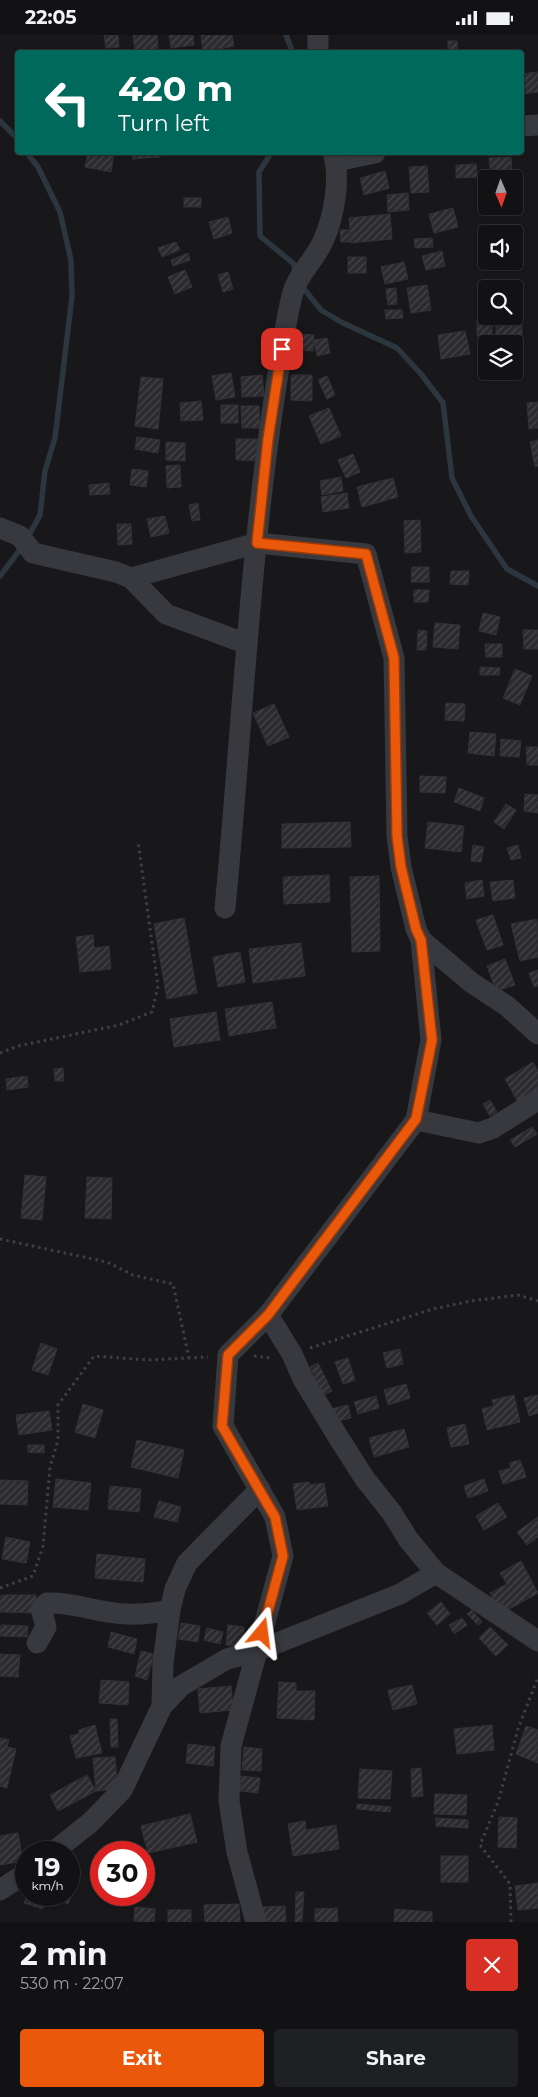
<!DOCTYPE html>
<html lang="en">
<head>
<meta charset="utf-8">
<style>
  body { margin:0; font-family:Montserrat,sans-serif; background:#1f2022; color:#f1f3f6; height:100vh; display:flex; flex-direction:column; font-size:19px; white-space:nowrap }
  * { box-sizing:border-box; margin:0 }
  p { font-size:16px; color:#9c9ea0 }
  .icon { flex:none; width:28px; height:28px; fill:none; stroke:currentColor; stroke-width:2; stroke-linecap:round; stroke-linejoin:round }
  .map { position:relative; height:1887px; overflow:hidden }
  .side { display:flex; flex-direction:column; background:#121214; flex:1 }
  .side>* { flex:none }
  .guide { position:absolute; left:15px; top:15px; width:509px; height:105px; border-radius:5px; box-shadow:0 1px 4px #0004,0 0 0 1px #313234; background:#00695c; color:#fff; overflow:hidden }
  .needle { width:32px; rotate:178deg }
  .fabs { position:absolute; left:478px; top:135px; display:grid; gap:10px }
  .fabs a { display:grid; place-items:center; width:45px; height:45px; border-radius:5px; background:#121214; box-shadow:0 1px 4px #0004,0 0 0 1px #313234; font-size:25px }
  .speed { position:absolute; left:15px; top:1806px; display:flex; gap:10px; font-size:25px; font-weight:700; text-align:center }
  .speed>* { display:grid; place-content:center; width:65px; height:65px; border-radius:50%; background:#121214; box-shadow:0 1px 4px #0004,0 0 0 1px #313234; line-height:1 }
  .speed small { font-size:12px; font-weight:400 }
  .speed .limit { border:8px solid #d22; background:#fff; color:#111 }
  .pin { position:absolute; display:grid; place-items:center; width:42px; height:42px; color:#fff; margin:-21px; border-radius:10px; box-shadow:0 2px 8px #0006 }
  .me { position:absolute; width:55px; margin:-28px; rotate:16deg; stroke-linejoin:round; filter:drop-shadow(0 0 4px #0008) }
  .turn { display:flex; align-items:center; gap:18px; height:105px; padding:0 20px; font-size:22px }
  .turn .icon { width:65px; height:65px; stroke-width:2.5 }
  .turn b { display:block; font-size:35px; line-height:42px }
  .round { display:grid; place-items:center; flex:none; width:52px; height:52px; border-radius:5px; background:#1f2022 }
  .summary { display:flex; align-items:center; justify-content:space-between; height:85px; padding:0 20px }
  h1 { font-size:30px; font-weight:700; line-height:38px }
  .cta { display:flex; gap:10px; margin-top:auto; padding:10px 20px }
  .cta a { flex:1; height:58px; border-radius:5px; background:#ea580c; color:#fff; font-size:20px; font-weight:700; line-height:58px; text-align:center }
  .cta a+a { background:#1f2022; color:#f1f3f6 }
  .status { display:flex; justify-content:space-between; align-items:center; height:35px; padding:0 25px; background:#121214; direction:ltr }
  .status svg { height:14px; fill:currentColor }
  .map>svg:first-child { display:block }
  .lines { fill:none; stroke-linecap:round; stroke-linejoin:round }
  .stream { stroke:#2c363f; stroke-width:5.5 }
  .building { fill:url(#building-hatch); stroke:#323136 }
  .path { stroke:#3e4046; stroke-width:3; stroke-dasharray:2.5 4; stroke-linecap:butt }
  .minor { stroke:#38393f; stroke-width:21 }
  .route-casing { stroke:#983908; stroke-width:12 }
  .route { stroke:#ea580c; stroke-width:9 }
</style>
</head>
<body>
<div class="status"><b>22:05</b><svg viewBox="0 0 49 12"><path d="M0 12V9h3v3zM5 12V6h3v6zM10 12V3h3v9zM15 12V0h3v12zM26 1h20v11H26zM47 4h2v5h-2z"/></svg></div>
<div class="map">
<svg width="538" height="1887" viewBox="0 0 538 1887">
  <defs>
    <pattern id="building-hatch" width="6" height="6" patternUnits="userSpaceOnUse" patternTransform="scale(1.25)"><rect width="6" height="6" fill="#2b2a2e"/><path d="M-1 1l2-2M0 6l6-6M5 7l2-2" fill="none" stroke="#47464a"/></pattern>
  </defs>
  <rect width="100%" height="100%" fill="#18181a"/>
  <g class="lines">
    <g class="stream">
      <polyline points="286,0 293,18"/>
      <polyline points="0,86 18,104"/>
      <polyline points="271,118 259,137 260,201 294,229 295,237"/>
      <polyline points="300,249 321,275 341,287 397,313 421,339 443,368 452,443 471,481 507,534 538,551"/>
      <polyline points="27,504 40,480 45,436 55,403 72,261 71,225 60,177 38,132 27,118"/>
      <polyline points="0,541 22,512"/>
    </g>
  </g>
  <g class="building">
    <polygon points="104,0 118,0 119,12 106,13"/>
    <polygon points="133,0 157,0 158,15 135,17"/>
    <polygon points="169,0 193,0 194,10 171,13"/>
    <polygon points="201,0 232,0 234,11 203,17"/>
    <polygon points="448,6 457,6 458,18 448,18"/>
    <polygon points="538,37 538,57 521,59 521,39"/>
    <polygon points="88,118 114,118 111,137 85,132"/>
    <polygon points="132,118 159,118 160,122 133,124"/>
    <polygon points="511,122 512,140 491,141 489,123"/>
    <polygon points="476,129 477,142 456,143 456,130"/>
    <polygon points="427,131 429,157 411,158 409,132"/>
    <polygon points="385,136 389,153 364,160 360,143"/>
    <polygon points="408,158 409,175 388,177 387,160"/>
    <rect x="184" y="163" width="17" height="9"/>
    <polygon points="453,173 458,192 434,198 429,179"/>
    <polygon points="390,179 392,204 351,208 349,183"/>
    <polygon points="228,182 232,198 214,204 209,187"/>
    <polygon points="340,195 349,195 350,207 341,207"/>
    <polygon points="432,203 433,212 415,213 414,204"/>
    <polygon points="176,207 180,215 162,222 158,213"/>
    <polygon points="520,207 523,226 510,228 514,226 514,208"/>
    <polygon points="442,216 445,231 426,235 422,221"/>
    <polygon points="188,218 190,225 173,231 171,225"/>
    <rect x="348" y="222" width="18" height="16"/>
    <polygon points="404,227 408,244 385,249 381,232"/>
    <polygon points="185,235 192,252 175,259 168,242"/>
    <polygon points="228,237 233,254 223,257 218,240"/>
    <polygon points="427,250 431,275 411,278 407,253"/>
    <polygon points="396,253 397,269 388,270 386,254"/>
    <polygon points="385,275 402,275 403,283 386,284"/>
    <polygon points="496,281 522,282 522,301 496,300"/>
    <polygon points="477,285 492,285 492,300 477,301"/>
    <polygon points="465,296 470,319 441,324 438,300"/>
    <polygon points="297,299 314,300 313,316 296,315"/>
    <polygon points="327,303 330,318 317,321 314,305"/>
    <polygon points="231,338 235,362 216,365 212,341"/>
    <polygon points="262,340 264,361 242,362 241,342"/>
    <polygon points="291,340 312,340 312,366 291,365"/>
    <polygon points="327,341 335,360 327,364 318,345"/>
    <polygon points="141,342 163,344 158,394 135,391"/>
    <polygon points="201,366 203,385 181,386 180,368"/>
    <polygon points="538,367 538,393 529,394 527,368"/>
    <rect x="221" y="370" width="17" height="18"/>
    <polygon points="241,371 259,371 260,393 242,393"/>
    <polygon points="329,373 341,401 321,409 309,381"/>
    <polygon points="137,402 160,405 158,418 135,414"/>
    <polygon points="236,404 257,404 257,426 236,425"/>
    <polygon points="538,405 538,431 535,432 530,407"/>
    <polygon points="166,407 185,408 185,426 166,425"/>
    <polygon points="353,419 360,437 346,443 338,425"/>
    <polygon points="180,430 181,452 167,453 166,431"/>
    <polygon points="132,434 148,436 146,452 130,450"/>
    <polygon points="341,442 343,456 322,460 320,446"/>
    <polygon points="393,443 398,462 362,472 357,452"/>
    <polygon points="109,448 110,459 90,460 89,450"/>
    <polygon points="347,458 349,473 323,477 321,462"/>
    <polygon points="198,468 200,485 192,486 189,470"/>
    <polygon points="165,481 169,498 151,502 147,484"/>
    <polygon points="420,485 421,517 405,518 404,486"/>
    <polygon points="117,489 131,489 132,509 118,510"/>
    <polygon points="412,532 429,532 429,547 411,547"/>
    <polygon points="451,536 469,536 468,550 450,549"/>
    <polygon points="414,555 429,555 428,567 414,567"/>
    <polygon points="483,578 500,582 496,600 479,596"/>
    <polygon points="435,588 460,590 458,614 433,612"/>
    <polygon points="418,595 427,596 426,615 417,615"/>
    <polygon points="523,595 538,595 538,614 524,614"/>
    <polygon points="485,609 502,609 502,622 486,622"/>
    <polygon points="480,632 500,633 499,640 480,640"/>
    <polygon points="515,634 532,641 520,670 503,663"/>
    <polygon points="446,668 465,669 464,686 445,685"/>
    <polygon points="274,669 289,702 268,711 253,678"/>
    <polygon points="470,697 496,699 494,721 468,718"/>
    <polygon points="501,704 521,706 519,722 500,721"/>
    <polygon points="526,712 538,712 538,730 527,730"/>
    <polygon points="420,741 446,742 445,758 420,757"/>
    <polygon points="459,753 484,763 480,776 454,767"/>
    <polygon points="525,759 538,760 538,778 524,776"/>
    <polygon points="506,769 516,775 504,794 494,787"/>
    <polygon points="350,787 351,812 282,813 282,789"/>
    <polygon points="428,787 464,791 461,817 425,813"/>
    <polygon points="473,810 484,812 481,827 471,826"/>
    <polygon points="518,810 521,823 511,825 507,813"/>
    <polygon points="329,840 330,867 284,869 283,842"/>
    <polygon points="379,841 380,916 352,917 350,842"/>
    <polygon points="482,845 484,861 467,864 465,848"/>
    <polygon points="513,845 515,863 493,866 490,847"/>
    <polygon points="493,880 503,910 487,915 476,885"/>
    <polygon points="184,883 197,958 167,964 154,889"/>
    <polygon points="537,884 538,922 520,926 511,889"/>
    <polygon points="93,900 94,913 109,911 111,934 80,937 76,902"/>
    <polygon points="301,908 305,941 253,948 249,914"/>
    <polygon points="240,917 245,947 218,952 213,922"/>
    <polygon points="505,924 515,950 496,956 487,931"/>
    <polygon points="538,935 538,951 534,952 529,938"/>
    <polygon points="272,967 276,993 229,1001 225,974"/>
    <polygon points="216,977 220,1005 174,1012 170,984"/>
    <polygon points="533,1027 538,1036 538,1057 519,1069 505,1044"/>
    <polygon points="63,1033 64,1046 55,1046 54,1034"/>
    <polygon points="27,1041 28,1052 7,1055 6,1044"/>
    <polygon points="490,1065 497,1077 490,1081 483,1069"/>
    <polygon points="532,1092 537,1099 515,1112 510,1105"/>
    <polygon points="25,1140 46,1142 42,1185 21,1183"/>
    <polygon points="87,1142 112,1143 111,1184 85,1183"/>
    <polygon points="41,1308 57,1314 48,1340 32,1335"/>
    <polygon points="400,1314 403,1329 387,1333 383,1318"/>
    <polygon points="348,1323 355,1345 343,1349 335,1327"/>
    <polygon points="318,1328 332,1356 323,1360 310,1332"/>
    <polygon points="406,1349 410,1363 388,1370 384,1355"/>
    <polygon points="514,1360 520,1387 487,1395 482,1374 494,1371 492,1365"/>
    <polygon points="538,1360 538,1378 529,1381 524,1363"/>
    <polygon points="376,1361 379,1373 358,1379 354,1367"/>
    <polygon points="83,1369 103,1375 95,1403 75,1397"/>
    <polygon points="348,1370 351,1383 334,1387 331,1374"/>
    <polygon points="49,1376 52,1395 19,1400 16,1380"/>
    <polygon points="465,1389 469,1409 451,1412 447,1393"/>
    <polygon points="404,1394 409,1412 374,1422 369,1403"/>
    <polygon points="137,1405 184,1415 178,1443 131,1432"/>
    <polygon points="28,1410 44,1410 44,1418 28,1417"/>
    <polygon points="520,1425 526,1442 503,1449 499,1436 511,1433 509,1428"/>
    <polygon points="56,1444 91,1448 88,1475 53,1472"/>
    <polygon points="484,1444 488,1456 468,1463 464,1451"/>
    <polygon points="0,1445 28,1446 27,1470 0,1469"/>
    <polygon points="309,1447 310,1450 324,1448 328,1471 297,1475 293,1449"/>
    <polygon points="110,1451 141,1454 139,1477 108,1474"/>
    <polygon points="159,1466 181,1472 177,1487 154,1482"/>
    <polygon points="498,1468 507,1482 484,1495 476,1481"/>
    <polygon points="538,1482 538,1502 527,1510 517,1497"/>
    <polygon points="6,1502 30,1507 26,1528 2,1524"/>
    <polygon points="97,1519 145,1524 143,1547 95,1543"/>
    <polygon points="521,1526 538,1558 502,1578 490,1558 507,1549 500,1538"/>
    <polygon points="1,1560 36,1560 36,1578 0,1577"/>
    <polygon points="441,1567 450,1579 437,1590 427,1578"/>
    <polygon points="472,1575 482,1587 478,1590 467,1579"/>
    <polygon points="462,1583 467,1590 454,1599 449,1590"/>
    <polygon points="181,1588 200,1591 198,1607 178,1604"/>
    <polygon points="1,1590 28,1591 27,1602 0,1601"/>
    <polygon points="228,1590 244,1592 243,1612 226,1610"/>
    <polygon points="490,1592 508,1610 496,1621 479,1603"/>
    <polygon points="207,1593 223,1597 220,1609 204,1605"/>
    <polygon points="111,1597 137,1604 134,1619 108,1612"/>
    <polygon points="141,1616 154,1619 147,1645 135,1641"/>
    <polygon points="0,1619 20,1620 18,1642 0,1641"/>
    <polygon points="101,1645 129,1647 128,1670 99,1668"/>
    <polygon points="279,1647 296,1648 296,1656 315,1656 314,1685 277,1683"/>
    <polygon points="412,1650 417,1669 393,1675 388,1655"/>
    <polygon points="231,1651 233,1675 200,1678 198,1654"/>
    <polygon points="110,1684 117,1684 118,1712 111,1712"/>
    <polygon points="95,1690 102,1718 76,1723 70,1701 79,1699 79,1695"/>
    <polygon points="492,1690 494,1715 457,1719 454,1694"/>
    <polygon points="526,1691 538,1695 538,1728 516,1719"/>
    <polygon points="0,1703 9,1705 7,1712 16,1714 7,1753 0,1751"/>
    <polygon points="188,1709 215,1712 213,1731 186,1728"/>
    <polygon points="244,1712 262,1714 261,1736 242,1735"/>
    <polygon points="115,1722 118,1754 96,1756 93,1723"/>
    <polygon points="421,1733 423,1761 412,1762 411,1734"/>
    <polygon points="360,1734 392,1736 390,1764 358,1763"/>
    <polygon points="87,1740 96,1756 58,1776 50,1760"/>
    <polygon points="241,1741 260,1743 258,1758 240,1756"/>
    <polygon points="435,1759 467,1760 466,1780 434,1779"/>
    <polygon points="357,1769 391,1772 390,1777 357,1774"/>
    <polygon points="190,1779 197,1807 148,1818 141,1791"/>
    <polygon points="499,1782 517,1783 516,1813 498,1812"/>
    <polygon points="436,1783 468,1785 468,1793 436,1791"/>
    <polygon points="305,1786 306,1795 336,1790 339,1814 293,1821 288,1789"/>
    <polygon points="18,1798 23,1826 0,1830 0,1801"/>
    <rect x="441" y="1821" width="27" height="26"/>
    <polygon points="69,1845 77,1848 68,1869 47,1860 69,1860"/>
    <polygon points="538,1848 538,1873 518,1875 515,1851"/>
    <polygon points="296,1857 304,1857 302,1887 295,1887"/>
    <polygon points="27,1860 45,1866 43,1874 24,1868"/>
    <polygon points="239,1869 240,1887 205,1887 204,1870"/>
    <polygon points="285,1871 286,1887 264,1887 263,1872"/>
    <polygon points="135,1872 155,1874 154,1887 134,1886"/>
    <polygon points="337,1873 338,1887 315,1887 315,1874"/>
    <polygon points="395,1874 432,1877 432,1887 394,1887"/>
    <rect x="168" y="1875" width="23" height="12"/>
  </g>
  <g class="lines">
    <g class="path">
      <polyline points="0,1018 18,1011 119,990 152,977 158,951 138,806"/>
      <polyline points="0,1204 107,1227 133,1240 173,1249 189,1323"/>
      <polyline points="310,1313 433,1274 471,1266 518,1260 538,1266"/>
      <polyline points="254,1321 270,1323"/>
      <polyline points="0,1553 33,1541 43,1511 50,1432 58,1405 58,1370 94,1321 148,1325 208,1322"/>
      <polyline points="511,1887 510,1849 480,1810 498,1767 518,1694 538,1642"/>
    </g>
    <g class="minor">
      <polyline points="318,0 318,18"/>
      <polyline points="521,91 538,90"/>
      <polyline points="336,126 375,118"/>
      <polyline points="0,493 20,501 33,518 116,537 131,543 166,579 247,609"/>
      <polyline points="131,543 257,508 366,519 394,623 397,801 401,832 416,894 421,905 472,948 507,971 538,999"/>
      <path d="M225,873C243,687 250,500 282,315C285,295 288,273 294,254C300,237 317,222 324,204C334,181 341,142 333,118"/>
      <polyline points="416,1085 479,1098 493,1093 538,1065"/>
      <polyline points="268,1280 292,1319 303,1344 340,1405 365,1444 392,1478 408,1504 436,1538 538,1606"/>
      <path d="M37,1608L46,1592L41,1574L47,1568C68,1567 88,1574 108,1577C128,1581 151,1579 170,1575L175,1554L187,1528L260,1454"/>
      <polyline points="162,1671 163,1628 170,1575"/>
      <polyline points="52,1818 91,1787 122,1755 162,1671 181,1651 227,1624 257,1616 283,1521 275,1482 223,1391 228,1320 268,1280 416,1085 431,1005 421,905"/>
      <polyline points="0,1855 26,1838"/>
      <polyline points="256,1887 237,1817 229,1766 231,1711 257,1616 400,1559 436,1538"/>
    </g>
  </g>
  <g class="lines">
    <defs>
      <polyline id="route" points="262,1598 283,1521 275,1482 222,1391 228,1320 268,1280 416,1084 432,1005 421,905 416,894 401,832 397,801 394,623 366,519 257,508 268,404 282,314"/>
    </defs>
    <use href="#route" class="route-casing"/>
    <use href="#route" class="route"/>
  </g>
</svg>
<div class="fabs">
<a><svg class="needle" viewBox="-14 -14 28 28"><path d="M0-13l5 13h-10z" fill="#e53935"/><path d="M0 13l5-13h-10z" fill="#9c9ea0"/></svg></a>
<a><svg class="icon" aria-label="sound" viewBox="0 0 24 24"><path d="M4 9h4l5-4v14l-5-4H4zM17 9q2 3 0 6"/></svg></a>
<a><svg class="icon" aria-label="search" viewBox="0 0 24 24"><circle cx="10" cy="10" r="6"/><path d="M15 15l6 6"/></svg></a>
<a><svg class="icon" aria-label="layers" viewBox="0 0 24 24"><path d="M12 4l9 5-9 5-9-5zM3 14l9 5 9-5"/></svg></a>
</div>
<div class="speed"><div>19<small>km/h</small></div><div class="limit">30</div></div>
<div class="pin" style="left:282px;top:314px;background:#d93025"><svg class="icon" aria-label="arrive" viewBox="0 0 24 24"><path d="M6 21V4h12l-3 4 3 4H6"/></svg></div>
<svg class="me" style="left:262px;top:1598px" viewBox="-20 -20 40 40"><path d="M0-17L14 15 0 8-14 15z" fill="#ea580c" stroke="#fff" stroke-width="4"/></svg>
<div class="guide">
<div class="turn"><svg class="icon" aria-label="left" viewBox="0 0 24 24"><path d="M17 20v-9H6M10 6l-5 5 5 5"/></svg><div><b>420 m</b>Turn left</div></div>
</div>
</div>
<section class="side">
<div class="summary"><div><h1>2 min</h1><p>530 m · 22:07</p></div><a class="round" style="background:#d93025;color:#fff"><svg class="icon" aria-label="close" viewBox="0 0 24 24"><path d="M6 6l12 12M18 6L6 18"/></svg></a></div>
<div class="cta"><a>Exit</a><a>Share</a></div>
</section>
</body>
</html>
